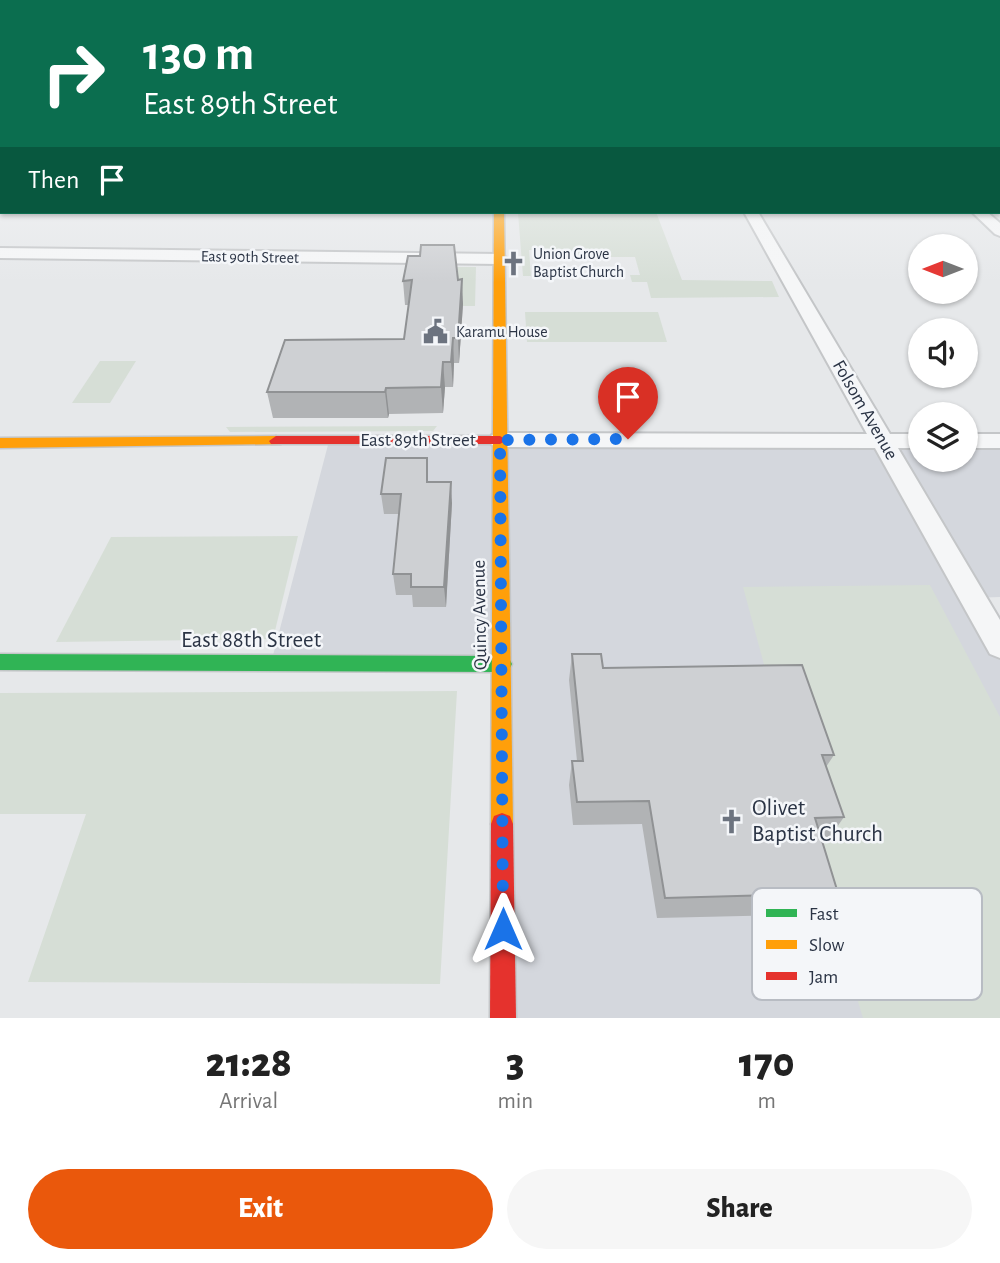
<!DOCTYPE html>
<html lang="en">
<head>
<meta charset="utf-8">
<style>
  body { margin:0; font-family:"Alegreya Sans",sans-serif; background:#f6f6f6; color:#222; height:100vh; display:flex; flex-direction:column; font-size:26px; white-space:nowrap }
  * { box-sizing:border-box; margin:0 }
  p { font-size:23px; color:#767676 }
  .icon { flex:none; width:38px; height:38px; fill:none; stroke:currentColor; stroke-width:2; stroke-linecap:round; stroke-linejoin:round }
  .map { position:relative; height:1018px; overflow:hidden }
  .sheet { display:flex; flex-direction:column; background:#fff; flex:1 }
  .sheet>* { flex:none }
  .hud { position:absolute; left:0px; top:0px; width:1001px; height:214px; box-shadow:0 2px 5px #0004; background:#0b6e4f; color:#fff; overflow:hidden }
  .needle { width:46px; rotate:270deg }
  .controls { position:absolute; left:908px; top:234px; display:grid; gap:14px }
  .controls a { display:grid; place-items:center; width:70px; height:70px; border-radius:50%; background:#fff; box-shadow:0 2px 5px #0004; font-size:35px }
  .pin { position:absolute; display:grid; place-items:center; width:60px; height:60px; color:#fff; margin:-72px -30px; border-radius:50% 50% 50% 0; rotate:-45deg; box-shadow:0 0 7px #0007 }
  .pin .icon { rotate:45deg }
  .me { position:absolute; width:77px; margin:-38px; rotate:0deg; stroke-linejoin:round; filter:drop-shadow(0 0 5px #0008) }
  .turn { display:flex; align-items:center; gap:24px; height:147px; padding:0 28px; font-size:32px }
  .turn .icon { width:91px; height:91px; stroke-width:2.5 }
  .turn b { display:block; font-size:49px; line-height:60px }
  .then { display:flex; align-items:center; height:66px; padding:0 28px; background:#0003; gap:14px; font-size:26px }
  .eta { display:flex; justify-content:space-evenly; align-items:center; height:119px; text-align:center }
  .eta b { font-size:42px; font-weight:800; line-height:49px }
  .action { display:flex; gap:14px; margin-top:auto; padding:14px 28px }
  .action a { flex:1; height:80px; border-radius:42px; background:#ea580c; color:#fff; font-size:28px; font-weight:800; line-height:80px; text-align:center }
  .action a+a { background:#f6f6f6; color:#222 }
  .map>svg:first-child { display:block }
  .built { fill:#d4d7dd }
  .green { fill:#d6ded6 }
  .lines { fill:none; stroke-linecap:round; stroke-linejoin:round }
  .street-casing { stroke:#c4c6c8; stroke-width:4 }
  .fast-casing { stroke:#c4c6c8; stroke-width:3 }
  .slow-casing { stroke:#c4c6c8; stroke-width:3 }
  .jam-casing { stroke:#c4c6c8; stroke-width:3 }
  .street { fill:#f5f6f7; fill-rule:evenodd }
  .fast { fill:#30b455; fill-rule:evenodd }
  .slow { fill:#ff9f0a; fill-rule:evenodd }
  .jam { fill:#e5322d; fill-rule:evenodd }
  .wall { fill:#b1b3b5 }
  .shaded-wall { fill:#909294 }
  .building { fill:#ced0d3; stroke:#909294; stroke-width:2 }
  .route { stroke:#1a73e8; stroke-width:12; stroke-dasharray:0 21.6 }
  .labels { text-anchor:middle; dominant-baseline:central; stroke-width:5; stroke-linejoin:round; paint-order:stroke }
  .far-poi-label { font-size:16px; fill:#2b3445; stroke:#f4f6f9; text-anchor:start }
  .far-street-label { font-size:16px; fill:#2b3445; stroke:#f4f6f9 }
  .street-label { font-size:19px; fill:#2b3445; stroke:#f4f6f9 }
  .near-street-label { font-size:23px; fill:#2b3445; stroke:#f4f6f9 }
  .near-poi-label { font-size:23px; fill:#2b3445; stroke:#f4f6f9; text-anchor:start }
  .key { fill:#f4f6f9; stroke:#b8bcc3; stroke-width:2 }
  .key-label { font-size:19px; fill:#2b3445 }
</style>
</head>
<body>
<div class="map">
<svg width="1000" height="1018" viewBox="0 0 1000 1018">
  <rect width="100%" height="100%" fill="#e6e8ea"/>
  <polygon class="built" points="628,439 920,441 920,460 966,460 966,441 1000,441 1000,597 973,598 1000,646 1000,1018 503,1018 502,664 271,663 329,441"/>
  <g class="green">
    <polygon points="656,212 682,280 772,281 779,297 651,298 647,282 632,282 630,275 640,275 635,257 549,257 548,250 529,250 531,276 523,276 518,213"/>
    <polygon points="456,267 476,267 475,306 463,306 459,279 455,279"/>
    <polygon points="525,312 658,312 667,342 527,342"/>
    <polygon points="100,361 136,361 110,403 72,403"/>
    <polygon points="437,426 433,431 230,432 226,427"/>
    <polygon points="298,536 273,639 56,642 111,537"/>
    <polygon points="930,585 1000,717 1000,1018 863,1018 835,926 821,914 800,841 769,683 743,587"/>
    <polygon points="457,691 440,984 28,982 86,814 0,814 0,693"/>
  </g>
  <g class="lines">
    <defs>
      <g id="street">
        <rect x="999" y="140" width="1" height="8"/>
        <rect x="0" y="143" width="2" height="8"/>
        <rect x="999" y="186" width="1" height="8"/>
        <polygon points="744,212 758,212 890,434 920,434 920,448 898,448 1000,620 1000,658 990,654 875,448 500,447 492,445 489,440 492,435 500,433 867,434"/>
        <polygon points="972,212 987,212 1000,223 1000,236 995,234"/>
        <polygon points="0,248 500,254 508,259 500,264 0,258"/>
        <rect x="966" y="434" width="34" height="14"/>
      </g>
      <polygon id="fast" points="0,654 502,656 509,658 512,664 509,670 502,672 0,670"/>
      <g id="slow">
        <polygon points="494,212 504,212 513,824 510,832 502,835 494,832 491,824"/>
        <polygon points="276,436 283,441 281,444 0,448 0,438"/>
      </g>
      <g id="jam">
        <polygon points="276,436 500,436 507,440 500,444 271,444 269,441"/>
        <polygon points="502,813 510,816 513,824 516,1018 490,1018 491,824 494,816"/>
      </g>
    </defs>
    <use href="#street" class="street-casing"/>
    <use href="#fast" class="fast-casing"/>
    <use href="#slow" class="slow-casing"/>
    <use href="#jam" class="jam-casing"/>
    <use href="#street" class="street"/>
    <use href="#fast" class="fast"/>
    <use href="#slow" class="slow"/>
    <use href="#jam" class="jam"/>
  </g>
  <g class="wall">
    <polygon points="458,280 463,304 459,363 454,363 453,387 445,387 443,413 389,414 388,418 273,418 267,392 404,339 409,305 405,305 403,281"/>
    <polygon points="429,482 452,503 446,607 413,607 412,595 396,595 393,574 399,514 384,514 381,494"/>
    <polygon points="572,654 603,668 834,755 826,767 844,817 828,840 822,840 838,893 821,914 657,918 642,824 573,825 569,785 572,761 577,761 569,680"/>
  </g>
  <g class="shaded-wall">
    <polygon points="462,279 463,304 459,363 458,338"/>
    <polygon points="453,338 454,363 453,387 451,362"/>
    <polygon points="443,362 445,387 443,413 441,387"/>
    <polygon points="386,388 389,414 388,418 385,392"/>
    <polygon points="451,482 452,503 446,607 444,587"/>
  </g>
  <g class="building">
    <polygon points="421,245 454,245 458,280 462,279 458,338 453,338 451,362 443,362 441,387 386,388 385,392 267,392 285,340 404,339 412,280 403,281 408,256 420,256"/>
    <polygon points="386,458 427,458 427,482 451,482 444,587 411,587 411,574 393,574 401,494 381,494"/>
    <polygon points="572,654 601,654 603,668 802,665 834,755 822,755 844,817 815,818 838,893 665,898 649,801 577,802 572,761 583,761"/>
  </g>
  <linearGradient id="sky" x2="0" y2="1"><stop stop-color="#93bae0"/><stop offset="0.49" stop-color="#f4f5f6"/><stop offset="1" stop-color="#f4f5f6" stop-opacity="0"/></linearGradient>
  <rect width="1000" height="282" fill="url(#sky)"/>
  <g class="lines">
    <polyline class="route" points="503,929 500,440 628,439"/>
  </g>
  <defs>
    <symbol id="church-bare" viewBox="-9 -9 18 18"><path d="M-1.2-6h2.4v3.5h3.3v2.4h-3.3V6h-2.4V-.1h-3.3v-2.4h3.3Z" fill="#6c737f" stroke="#f4f6f9" stroke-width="2.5" paint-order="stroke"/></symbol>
    <symbol id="civic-bare" viewBox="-9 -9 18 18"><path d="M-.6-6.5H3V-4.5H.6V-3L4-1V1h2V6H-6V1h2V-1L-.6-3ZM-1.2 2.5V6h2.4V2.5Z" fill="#6c737f" stroke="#f4f6f9" stroke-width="2.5" paint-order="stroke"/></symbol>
  </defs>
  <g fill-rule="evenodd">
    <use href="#church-bare" x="496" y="246" width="35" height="35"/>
    <use href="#civic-bare" x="418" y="314" width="35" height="35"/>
    <use href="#church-bare" x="714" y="804" width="35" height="35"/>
  </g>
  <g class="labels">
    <g class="far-poi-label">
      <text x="533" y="254">Union Grove<tspan x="533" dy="18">Baptist Church</tspan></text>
      <text x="456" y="332">Karamu House</text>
    </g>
    <g class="far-street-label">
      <text transform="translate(250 257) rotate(1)">East 90th Street</text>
    </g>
    <g class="street-label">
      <text transform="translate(865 410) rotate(60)">Folsom Avenue</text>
      <text x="418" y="440">East 89th Street</text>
      <text transform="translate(480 615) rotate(-91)">Quincy Avenue</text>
    </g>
    <g class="near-street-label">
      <text x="251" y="640">East 88th Street</text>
    </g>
    <g class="near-poi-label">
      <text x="752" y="808">Olivet<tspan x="752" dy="26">Baptist Church</tspan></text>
    </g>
  </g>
  <rect x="752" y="888" width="230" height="112" rx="10" class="key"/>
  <rect x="766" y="909" width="31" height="8" fill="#30b455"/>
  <rect x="766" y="940" width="31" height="9" fill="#ff9f0a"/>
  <rect x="766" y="972" width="31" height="8" fill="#e5322d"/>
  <g class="key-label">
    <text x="809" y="920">Fast</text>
    <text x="809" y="951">Slow</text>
    <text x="809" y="983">Jam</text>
  </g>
</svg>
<div class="controls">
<a><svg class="needle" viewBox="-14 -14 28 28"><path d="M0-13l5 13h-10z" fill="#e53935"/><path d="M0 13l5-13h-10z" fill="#767676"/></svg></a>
<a><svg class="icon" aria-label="sound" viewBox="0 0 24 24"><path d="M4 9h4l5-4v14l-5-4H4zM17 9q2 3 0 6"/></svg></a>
<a><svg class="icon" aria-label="layers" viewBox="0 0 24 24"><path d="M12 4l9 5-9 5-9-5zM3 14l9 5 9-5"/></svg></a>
</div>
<div class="pin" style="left:628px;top:439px;background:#d93025"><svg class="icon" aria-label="arrive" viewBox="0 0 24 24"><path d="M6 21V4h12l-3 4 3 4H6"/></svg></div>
<svg class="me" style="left:503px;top:929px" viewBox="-20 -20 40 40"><path d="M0-17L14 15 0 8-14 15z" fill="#1a73e8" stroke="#fff" stroke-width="4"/></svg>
<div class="hud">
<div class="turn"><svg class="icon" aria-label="right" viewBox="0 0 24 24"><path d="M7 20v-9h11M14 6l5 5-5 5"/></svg><div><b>130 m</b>East 89th Street</div></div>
<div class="then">Then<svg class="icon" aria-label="arrive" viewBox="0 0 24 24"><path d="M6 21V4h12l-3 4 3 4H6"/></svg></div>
</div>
</div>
<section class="sheet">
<div class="eta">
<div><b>21:28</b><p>Arrival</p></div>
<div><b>3</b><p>min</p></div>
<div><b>170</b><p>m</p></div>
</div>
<div class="action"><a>Exit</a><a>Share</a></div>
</section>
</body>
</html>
